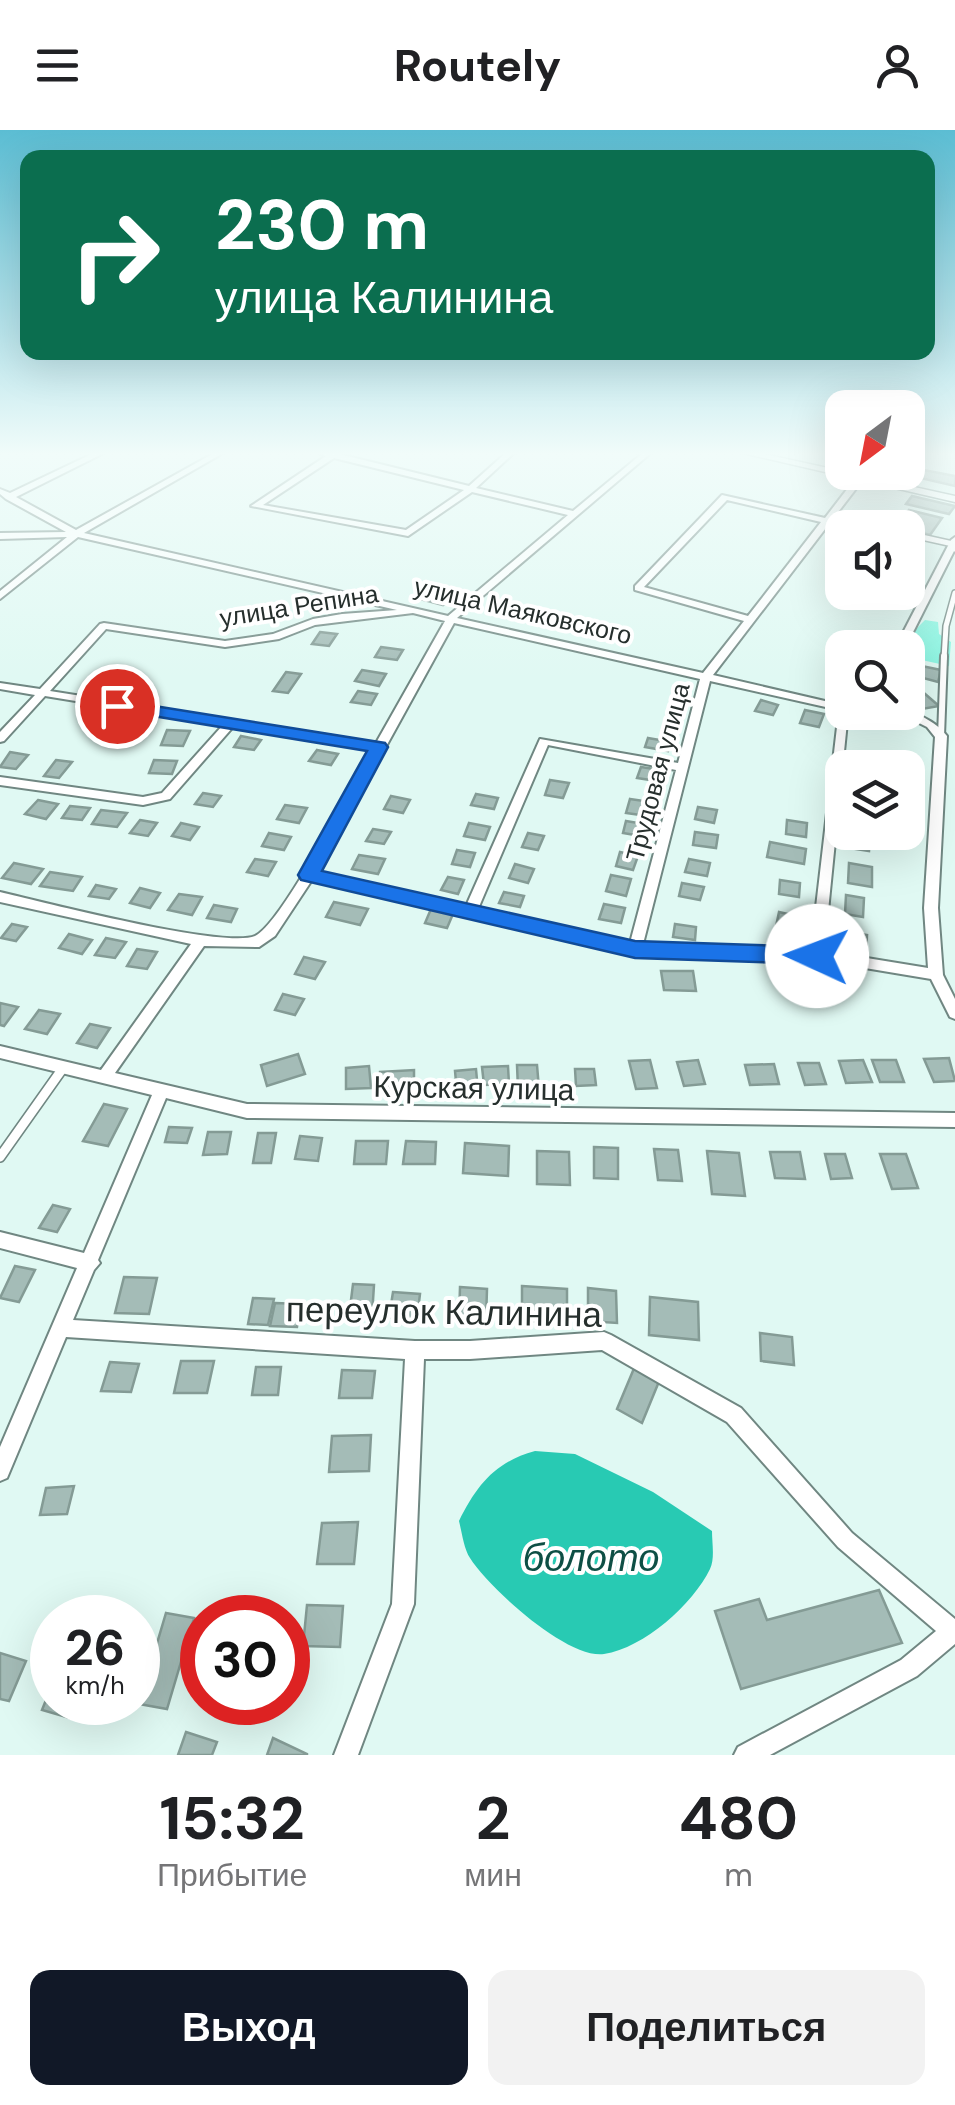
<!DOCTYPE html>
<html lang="ru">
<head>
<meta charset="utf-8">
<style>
  body { margin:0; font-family:"DM Sans",sans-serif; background:#f2f2f2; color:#202124; height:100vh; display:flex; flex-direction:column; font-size:38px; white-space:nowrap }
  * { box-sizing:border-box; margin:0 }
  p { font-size:32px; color:#757577 }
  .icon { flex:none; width:55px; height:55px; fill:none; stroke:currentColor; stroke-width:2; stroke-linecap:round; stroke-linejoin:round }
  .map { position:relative; height:1625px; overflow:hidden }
  .drawer { display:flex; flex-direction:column; background:#fff; flex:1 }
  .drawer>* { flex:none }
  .top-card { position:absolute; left:20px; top:20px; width:915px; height:210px; border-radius:20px; box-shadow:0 10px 40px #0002; background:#0b6e4f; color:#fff; overflow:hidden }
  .needle { width:65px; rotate:212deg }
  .fabs { position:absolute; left:825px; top:260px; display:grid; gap:20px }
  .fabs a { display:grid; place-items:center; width:100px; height:100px; border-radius:20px; background:#fff; box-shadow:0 10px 40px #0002; font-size:50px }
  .speed { position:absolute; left:30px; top:1465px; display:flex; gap:20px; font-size:50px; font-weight:700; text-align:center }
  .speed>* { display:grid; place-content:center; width:130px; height:130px; border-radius:50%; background:#fff; box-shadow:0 10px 40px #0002; line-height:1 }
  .speed small { font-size:25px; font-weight:400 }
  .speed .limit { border:15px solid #d22; background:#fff; color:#111 }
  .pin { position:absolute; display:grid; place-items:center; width:85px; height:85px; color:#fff; margin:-42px; border:5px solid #fff; border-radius:50%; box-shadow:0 2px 10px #0007 }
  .me { position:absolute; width:110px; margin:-55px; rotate:272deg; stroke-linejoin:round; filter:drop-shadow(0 0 8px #0008) }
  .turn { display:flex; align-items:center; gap:35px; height:210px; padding:0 30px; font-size:45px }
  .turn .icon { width:130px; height:130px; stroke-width:2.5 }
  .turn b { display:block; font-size:70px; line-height:85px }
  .eta { display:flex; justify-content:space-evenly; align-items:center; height:170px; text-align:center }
  .eta b { font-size:60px; font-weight:700; line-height:70px }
  .primary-button { display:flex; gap:20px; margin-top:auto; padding:20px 30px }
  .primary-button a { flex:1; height:115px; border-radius:20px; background:#111827; color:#fff; font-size:40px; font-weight:700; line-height:115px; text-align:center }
  .primary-button a+a { background:#f2f2f2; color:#202124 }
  header { display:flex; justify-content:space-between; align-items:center; height:130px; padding:0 30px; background:#fff; font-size:45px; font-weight:700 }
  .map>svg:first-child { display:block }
  .green { fill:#88f6e2 }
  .water { fill:#28cab3 }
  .building { fill:#a4bcb7; stroke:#849b95; stroke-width:2.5 }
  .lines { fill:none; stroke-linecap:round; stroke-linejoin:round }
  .service-far2-casing { stroke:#708782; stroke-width:8 }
  .service-far1-casing { stroke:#708782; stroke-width:10 }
  .service-casing { stroke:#708782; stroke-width:12 }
  .minor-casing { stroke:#708782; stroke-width:4 }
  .tertiary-casing { stroke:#708782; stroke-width:3 }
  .service-far2 { stroke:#fff; stroke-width:5 }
  .service-far1 { stroke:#fff; stroke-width:6 }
  .service { stroke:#fff; stroke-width:9 }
  .minor { fill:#fff; fill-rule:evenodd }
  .tertiary { fill:#fff; fill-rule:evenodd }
  .route { fill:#1a73e8; stroke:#114b97; stroke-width:2.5 }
  .labels { text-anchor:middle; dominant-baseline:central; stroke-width:8; stroke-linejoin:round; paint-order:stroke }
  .far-street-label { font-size:25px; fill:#262f2d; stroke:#fff }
  .street-label { font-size:30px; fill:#262f2d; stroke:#fff }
  .near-street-label { font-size:35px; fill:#262f2d; stroke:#fff }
  .near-water-label { font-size:38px; font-style:italic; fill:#0e4f45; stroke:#fff }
</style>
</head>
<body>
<header><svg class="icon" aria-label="menu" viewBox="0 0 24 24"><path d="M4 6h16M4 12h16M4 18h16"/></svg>Routely<svg class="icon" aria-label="person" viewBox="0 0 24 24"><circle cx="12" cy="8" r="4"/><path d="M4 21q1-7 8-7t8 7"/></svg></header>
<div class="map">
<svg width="955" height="1625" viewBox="0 0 955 1625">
  <rect width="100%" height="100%" fill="#e0f9f3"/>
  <polygon class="green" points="925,490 938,492 939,504 951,512 949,536 908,527 915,500"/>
  <path class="water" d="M535,1321L575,1324L653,1362L712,1401C712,1413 715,1429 710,1439C693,1474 644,1518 604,1524C567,1529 489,1458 470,1428C464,1419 462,1403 459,1391C477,1355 495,1332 535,1321Z"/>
  <g class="building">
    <polygon points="908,337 955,346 955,356 895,342 908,342"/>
    <polygon points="912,366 955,376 949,384 906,374"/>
    <polygon points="909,380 942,388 930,405 897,396"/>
    <polygon points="423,457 453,465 443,475 413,467"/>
    <polygon points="320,502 337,504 329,516 312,514"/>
    <polygon points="381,517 403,520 397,530 375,527"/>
    <polygon points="912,534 941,540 938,552 908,544"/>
    <polygon points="362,540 386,544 379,556 355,551"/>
    <polygon points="286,542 301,544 288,563 273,561"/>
    <polygon points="135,553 152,556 142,567 125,564"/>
    <polygon points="358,561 377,564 371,575 351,572"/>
    <polygon points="924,563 939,576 922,579 908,567"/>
    <polygon points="761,570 778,575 773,585 755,581"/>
    <polygon points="805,580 824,584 819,597 800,593"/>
    <polygon points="93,584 115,588 104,600 83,596"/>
    <polygon points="167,600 190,601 183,616 161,615"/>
    <polygon points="241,606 261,610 254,620 234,617"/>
    <polygon points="648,608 671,612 668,621 645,617"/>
    <polygon points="317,620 338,624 331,635 309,631"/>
    <polygon points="10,622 28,625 16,639 0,637"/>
    <polygon points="56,630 72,632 59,648 44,646"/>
    <polygon points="154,630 177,631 172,644 149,643"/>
    <polygon points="641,637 661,640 657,651 637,648"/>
    <polygon points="550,650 569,653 563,668 545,665"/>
    <polygon points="203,663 221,666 213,677 195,674"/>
    <polygon points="476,664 498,668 494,679 471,675"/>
    <polygon points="391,666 410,670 403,683 384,679"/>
    <polygon points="630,669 651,672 648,686 626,683"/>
    <polygon points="38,670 58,674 46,689 25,684"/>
    <polygon points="285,675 307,678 299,693 277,689"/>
    <polygon points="70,676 90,678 82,690 62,688"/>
    <polygon points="698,677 717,680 714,693 695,689"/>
    <polygon points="101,680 127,683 117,697 92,694"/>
    <polygon points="140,690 157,693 148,706 130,703"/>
    <polygon points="787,690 807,693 806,707 786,704"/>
    <polygon points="626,691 644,694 641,706 623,703"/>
    <polygon points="181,693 199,697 190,710 172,706"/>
    <polygon points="469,693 490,697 485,710 464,706"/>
    <polygon points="373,699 391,702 384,714 366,711"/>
    <polygon points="695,702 718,705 716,718 693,715"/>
    <polygon points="269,703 291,707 284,720 262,716"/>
    <polygon points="528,703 544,706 538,720 522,717"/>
    <polygon points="850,704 870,708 869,721 849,718"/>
    <polygon points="770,712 806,719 804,734 767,727"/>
    <polygon points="457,720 475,723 470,737 452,734"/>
    <polygon points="620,722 638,726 633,740 616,736"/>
    <polygon points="359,725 385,729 378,744 352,739"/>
    <polygon points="255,729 276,732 268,746 247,742"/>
    <polygon points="689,729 710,733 707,746 685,742"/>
    <polygon points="14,733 43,739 31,754 2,748"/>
    <polygon points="849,733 872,737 872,757 848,753"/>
    <polygon points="515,734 534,739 528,753 509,748"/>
    <polygon points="50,742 82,747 73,761 40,756"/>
    <polygon points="611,745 631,749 626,766 606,761"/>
    <polygon points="448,747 464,750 458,764 441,760"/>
    <polygon points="780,750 800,753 799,767 779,764"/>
    <polygon points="682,753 704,757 700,770 679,766"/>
    <polygon points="96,755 116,759 109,769 89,766"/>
    <polygon points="140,758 160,763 150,778 130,773"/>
    <polygon points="504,762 524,766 520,777 499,773"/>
    <polygon points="179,764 202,767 192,785 168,780"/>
    <polygon points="846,765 864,768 863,787 845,784"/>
    <polygon points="334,772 368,779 360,795 326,787"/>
    <polygon points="604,774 625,778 621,793 599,789"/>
    <polygon points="214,775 237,779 231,792 207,788"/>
    <polygon points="431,779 453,784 447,798 425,793"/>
    <polygon points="779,782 801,787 797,806 775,801"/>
    <polygon points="12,794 27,797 16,811 1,808"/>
    <polygon points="675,794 696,797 695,810 673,807"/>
    <polygon points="844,801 867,805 866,824 843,819"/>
    <polygon points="69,804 92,810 82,824 59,818"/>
    <polygon points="106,808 126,812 115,828 95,825"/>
    <polygon points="137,819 157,822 147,839 127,836"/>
    <polygon points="304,827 325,832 315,849 295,844"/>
    <polygon points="799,838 805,853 778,854 773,840"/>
    <polygon points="661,841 693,841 696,861 664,860"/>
    <polygon points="283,864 304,869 295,885 275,880"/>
    <polygon points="0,873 18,877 4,896 0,895"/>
    <polygon points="39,880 60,884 47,904 25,899"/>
    <polygon points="90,894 110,898 97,918 77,913"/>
    <polygon points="298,924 305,944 267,956 261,935"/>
    <polygon points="949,928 955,951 934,952 924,929"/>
    <polygon points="650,930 657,958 636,959 629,931"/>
    <polygon points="698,930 705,954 684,956 677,932"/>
    <polygon points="863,930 872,952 846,953 839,931"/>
    <polygon points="872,930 896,930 904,952 880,952"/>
    <polygon points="798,933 819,933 826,954 805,955"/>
    <polygon points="774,934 779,954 750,955 745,935"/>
    <polygon points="517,935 537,935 539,959 518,959"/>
    <polygon points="369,936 371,958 346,959 346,938"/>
    <polygon points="508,936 509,954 484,955 482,937"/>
    <polygon points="476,939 478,961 457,963 455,941"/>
    <polygon points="575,939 594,939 596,955 576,956"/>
    <polygon points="414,940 414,960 379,962 380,942"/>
    <polygon points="104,974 127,979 108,1016 83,1011"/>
    <polygon points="169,997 192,998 187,1013 165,1012"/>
    <polygon points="208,1002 231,1002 227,1024 203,1025"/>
    <polygon points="258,1003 276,1003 271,1033 253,1033"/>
    <polygon points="300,1006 322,1008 318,1031 295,1029"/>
    <polygon points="356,1011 388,1011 386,1034 354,1034"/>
    <polygon points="406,1011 436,1012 435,1034 403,1034"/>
    <polygon points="465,1013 509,1016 508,1046 463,1043"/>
    <polygon points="594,1017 618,1018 618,1049 594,1048"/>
    <polygon points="654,1019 678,1020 682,1051 658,1050"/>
    <polygon points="537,1021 569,1022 570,1055 537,1054"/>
    <polygon points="707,1021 739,1023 745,1066 712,1064"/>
    <polygon points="770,1022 800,1022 805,1049 775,1048"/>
    <polygon points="825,1024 845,1024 852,1048 831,1049"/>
    <polygon points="880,1024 906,1024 918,1058 892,1059"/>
    <polygon points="53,1075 70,1079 57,1102 39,1098"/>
    <polygon points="15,1136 35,1140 19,1172 0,1168"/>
    <polygon points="124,1147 157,1148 149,1184 115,1183"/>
    <polygon points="353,1154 374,1155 372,1186 349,1186"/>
    <polygon points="522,1156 567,1159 567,1193 522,1191"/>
    <polygon points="460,1157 487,1159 486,1191 459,1189"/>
    <polygon points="588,1158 616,1161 617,1193 588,1191"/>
    <polygon points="393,1162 420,1164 417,1189 389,1187"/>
    <polygon points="650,1167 698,1172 699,1210 649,1205"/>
    <polygon points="253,1168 274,1169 268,1195 248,1194"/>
    <polygon points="275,1173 300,1174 297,1197 270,1196"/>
    <polygon points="760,1203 792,1207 794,1235 761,1231"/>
    <polygon points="181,1231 214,1231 207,1263 174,1263"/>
    <polygon points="110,1232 139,1234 131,1262 101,1261"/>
    <polygon points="635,1236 660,1249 642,1293 617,1279"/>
    <polygon points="256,1237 281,1237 278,1265 252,1265"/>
    <polygon points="342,1240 375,1241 372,1268 339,1268"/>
    <polygon points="371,1305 369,1341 329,1342 332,1306"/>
    <polygon points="74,1356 67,1384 40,1385 46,1358"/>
    <polygon points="358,1392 354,1434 317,1434 322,1393"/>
    <polygon points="879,1460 902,1513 741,1559 715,1481 759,1469 767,1490"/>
    <polygon points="307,1475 343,1476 340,1517 303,1516"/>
    <polygon points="166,1483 194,1488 167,1579 139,1574"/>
    <polygon points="0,1523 26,1531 9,1571 0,1569"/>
    <polygon points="52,1555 52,1572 87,1572 80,1591 42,1580"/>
    <polygon points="186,1602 217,1612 212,1625 178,1625"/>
    <polygon points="273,1608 307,1624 307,1625 267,1625"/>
  </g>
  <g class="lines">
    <defs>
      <g id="service-far2">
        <polyline points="827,391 865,398"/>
        <polyline points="908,404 953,414 955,419"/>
        <polyline points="944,529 946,496 955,463"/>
      </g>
      <polyline id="service-far1" points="941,606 944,526"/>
      <polyline id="service" points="0,1027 63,938"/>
      <g id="minor">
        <path d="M96,322H106L16,367L76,400L216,322H225L84,403L448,486L568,385L472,362L408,406L251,376L326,326L316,322H341L339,324L469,356L507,322H515L476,358L573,381L644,322H652L457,488L703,543L744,491L635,460V456L722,365L825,388L858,345L865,347L713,545L842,575V582H848L824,821L928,838L924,778L935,607L927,597L897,582H908V580C923,587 936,592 947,606L938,778L943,845L955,869V889L950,887L931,849L817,830L635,824L312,750L275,806L259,817L204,816L115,943L247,974L955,983V997L247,988L166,968L98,1130L100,1133L94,1140L73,1190L415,1211H470L604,1202L611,1205L741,1278L852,1403L955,1489V1514L917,1546L770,1625H734L738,1617L901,1530L936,1501L838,1417L727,1292L602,1220L470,1229H424L414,1474L358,1625H334L392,1474L405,1229L66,1207L7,1348L0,1351V1317L77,1138L0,1118V1102L84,1123L152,965L0,928V916L101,940L191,814L0,772V762C43,772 224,819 255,806C282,794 354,652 373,620L233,597L170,669L143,675L0,655V647L143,667L162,663L223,595L45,566L4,611L0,612V602L35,565L0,559V553L40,559L100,494L104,493L225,511L273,504L313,489L342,484L397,480L78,407L0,469V461L67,407L0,409V403L66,402L6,369L0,364V359L10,363ZM334,328L464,360L406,400L263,375ZM727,370L821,392L748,486L644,457ZM413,483L445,491L376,613L50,561L106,499L225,517L279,509L315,495ZM454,493L700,549L678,633L540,609L466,776L317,742ZM710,551L839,580L811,820L643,814ZM548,615L676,640L630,813L478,779Z"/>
        <polygon points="955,407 955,419 905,518 895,518 951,410"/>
      </g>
      <polygon id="tertiary" points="738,322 755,322 955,366 955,372"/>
    </defs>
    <use href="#service-far2" class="service-far2-casing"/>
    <use href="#service-far1" class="service-far1-casing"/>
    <use href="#service" class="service-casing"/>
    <use href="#minor" class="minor-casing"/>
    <use href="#tertiary" class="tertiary-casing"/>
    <use href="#service-far2" class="service-far2"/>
    <use href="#service-far1" class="service-far1"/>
    <use href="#service" class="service"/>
    <use href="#minor" class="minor"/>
    <use href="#tertiary" class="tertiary"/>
  </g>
  <linearGradient id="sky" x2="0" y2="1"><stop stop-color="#5bbdd3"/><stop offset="0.59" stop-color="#f1fcfa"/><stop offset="1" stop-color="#f1fcfa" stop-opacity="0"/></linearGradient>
  <rect width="955" height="549" fill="url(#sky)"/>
  <polygon class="route" points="117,570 385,613 388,617 322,741 635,811 817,817 829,826 817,834 635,828 301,750 298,745 367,621 110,579 110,572"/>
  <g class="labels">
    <g class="far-street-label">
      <text transform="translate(299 476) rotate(-9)">улица Репина</text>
      <text transform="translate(523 481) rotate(13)">улица Маяковского</text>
      <text transform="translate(658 642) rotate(-75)">Трудовая улица</text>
    </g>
    <g class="street-label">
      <text transform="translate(474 958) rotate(1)">Курская улица</text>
    </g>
    <g class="near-street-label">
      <text transform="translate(444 1182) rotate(1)">переулок Калинина</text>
    </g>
    <g class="near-water-label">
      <text x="591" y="1428">болото</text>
    </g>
  </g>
</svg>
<div class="fabs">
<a><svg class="needle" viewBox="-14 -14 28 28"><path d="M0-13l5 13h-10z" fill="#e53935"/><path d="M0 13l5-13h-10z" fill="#757577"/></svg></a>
<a><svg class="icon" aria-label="sound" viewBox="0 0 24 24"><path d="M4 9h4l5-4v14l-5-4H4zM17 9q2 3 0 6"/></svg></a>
<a><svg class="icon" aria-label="search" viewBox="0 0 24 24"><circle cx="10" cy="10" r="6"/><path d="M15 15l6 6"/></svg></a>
<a><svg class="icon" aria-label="layers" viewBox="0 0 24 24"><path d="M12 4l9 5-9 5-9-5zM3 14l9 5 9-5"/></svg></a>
</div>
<div class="speed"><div>26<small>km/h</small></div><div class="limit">30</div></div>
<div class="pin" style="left:117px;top:576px;background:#d93025"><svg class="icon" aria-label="arrive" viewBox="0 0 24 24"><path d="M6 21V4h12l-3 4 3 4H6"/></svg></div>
<svg class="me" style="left:817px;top:826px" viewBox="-20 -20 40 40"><circle r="19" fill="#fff"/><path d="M0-13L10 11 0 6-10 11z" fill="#1a73e8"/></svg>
<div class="top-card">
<div class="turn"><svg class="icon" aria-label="right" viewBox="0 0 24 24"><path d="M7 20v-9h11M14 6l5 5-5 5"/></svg><div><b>230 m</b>улица Калинина</div></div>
</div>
</div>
<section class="drawer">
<div class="eta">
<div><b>15:32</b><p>Прибытие</p></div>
<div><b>2</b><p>мин</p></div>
<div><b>480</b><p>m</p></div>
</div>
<div class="primary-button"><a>Выход</a><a>Поделиться</a></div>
</section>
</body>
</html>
